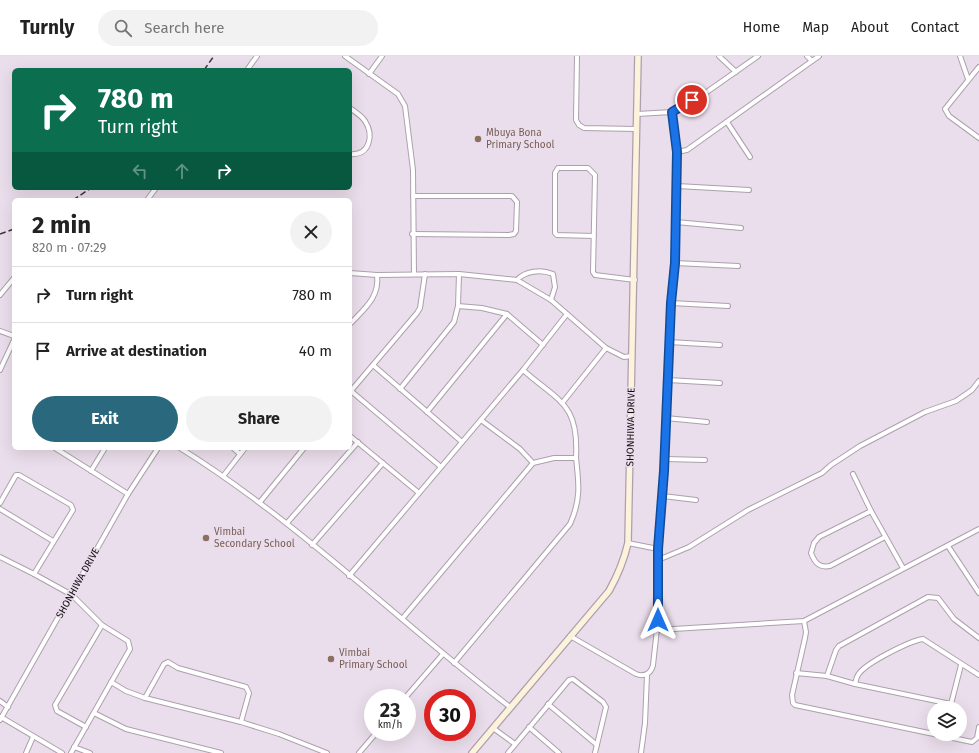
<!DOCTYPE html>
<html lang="en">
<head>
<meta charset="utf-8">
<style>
  body { margin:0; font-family:"Fira Sans",sans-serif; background:#f2f2f2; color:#222; height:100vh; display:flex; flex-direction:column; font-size:15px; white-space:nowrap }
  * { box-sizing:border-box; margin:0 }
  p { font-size:13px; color:#767676 }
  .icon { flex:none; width:22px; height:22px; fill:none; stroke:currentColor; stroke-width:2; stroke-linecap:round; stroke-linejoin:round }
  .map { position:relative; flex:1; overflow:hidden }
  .side { position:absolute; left:12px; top:142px; width:340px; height:252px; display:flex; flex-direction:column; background:#fff; border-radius:6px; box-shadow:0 4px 16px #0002 }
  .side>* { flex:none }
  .banner { position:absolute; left:12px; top:12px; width:340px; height:122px; border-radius:6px; box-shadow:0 4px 16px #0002; background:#0b6e4f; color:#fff; overflow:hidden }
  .controls { position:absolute; left:927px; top:645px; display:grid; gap:8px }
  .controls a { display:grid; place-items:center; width:40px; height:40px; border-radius:50%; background:#fff; box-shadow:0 4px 16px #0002; font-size:20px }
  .speed { position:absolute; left:364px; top:633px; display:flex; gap:8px; font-size:20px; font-weight:700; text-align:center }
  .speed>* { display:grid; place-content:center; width:52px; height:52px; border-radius:50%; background:#fff; box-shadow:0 4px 16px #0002; line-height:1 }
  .speed small { font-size:10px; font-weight:400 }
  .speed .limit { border:6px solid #d22; background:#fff; color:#111 }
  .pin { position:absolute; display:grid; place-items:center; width:34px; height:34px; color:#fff; margin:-17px; border:2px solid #fff; border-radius:50%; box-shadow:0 1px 4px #0007 }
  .me { position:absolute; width:44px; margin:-22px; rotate:0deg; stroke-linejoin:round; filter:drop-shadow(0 0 3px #0008) }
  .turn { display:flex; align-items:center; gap:14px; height:84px; padding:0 20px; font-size:18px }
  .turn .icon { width:52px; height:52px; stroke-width:2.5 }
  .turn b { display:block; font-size:28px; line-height:34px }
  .lanes { display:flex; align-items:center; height:38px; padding:0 20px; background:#0003; justify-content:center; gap:20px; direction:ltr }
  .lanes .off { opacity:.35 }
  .round { display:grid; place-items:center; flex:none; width:42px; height:42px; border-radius:21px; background:#f2f2f2 }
  .headline { display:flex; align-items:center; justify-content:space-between; height:68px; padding:0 20px }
  h1 { font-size:24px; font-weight:700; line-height:30px }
  .action { display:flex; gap:8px; margin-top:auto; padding:8px 20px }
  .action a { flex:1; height:46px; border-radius:24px; background:#29687d; color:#fff; font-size:16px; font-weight:700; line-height:46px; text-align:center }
  .action a+a { background:#f2f2f2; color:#222 }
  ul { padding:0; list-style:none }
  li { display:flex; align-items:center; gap:12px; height:56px; padding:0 20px; border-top:1px solid #e0e0e0 }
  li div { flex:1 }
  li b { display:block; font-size:15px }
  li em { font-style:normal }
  header { display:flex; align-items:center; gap:24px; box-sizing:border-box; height:56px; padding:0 20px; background:#fff; border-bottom:1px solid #e0e0e0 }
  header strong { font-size:19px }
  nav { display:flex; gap:22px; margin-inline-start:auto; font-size:14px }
  .search { width:280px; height:36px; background:#f2f2f2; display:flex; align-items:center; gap:10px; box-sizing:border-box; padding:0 14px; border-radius:22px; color:#767676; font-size:15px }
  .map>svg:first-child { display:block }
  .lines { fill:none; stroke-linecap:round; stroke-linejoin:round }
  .street-casing { stroke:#ada0ad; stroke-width:6 }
  .secondary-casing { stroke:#ada0ad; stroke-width:8 }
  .street { stroke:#fff; stroke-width:4 }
  .secondary { stroke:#fdf2db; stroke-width:5.5 }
  .rail { stroke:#3c363c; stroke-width:1.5; stroke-dasharray:6 3; stroke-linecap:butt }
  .route-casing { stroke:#114b97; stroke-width:10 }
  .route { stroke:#1a73e8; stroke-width:7 }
  .education-dot { fill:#8d6e63; stroke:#ebdeec; stroke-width:1.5 }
  .labels { text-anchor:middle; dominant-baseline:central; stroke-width:3; stroke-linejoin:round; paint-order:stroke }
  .education-label { font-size:10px; fill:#785e54; stroke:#ebdeec; text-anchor:start }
  .street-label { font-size:10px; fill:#100c10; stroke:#ebdeec }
</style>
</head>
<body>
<header>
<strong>Turnly</strong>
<div class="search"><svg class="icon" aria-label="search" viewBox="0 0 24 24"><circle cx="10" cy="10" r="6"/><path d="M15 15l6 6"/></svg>Search here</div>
<nav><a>Home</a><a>Map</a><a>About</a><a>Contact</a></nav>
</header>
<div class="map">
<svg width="979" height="697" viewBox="0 0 979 697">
  <rect width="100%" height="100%" fill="#ebdeec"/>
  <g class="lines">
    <defs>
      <g id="street">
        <polyline points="345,0 398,38 405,50 413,114 414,218"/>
        <polyline points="577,0 576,64 579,69 584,72 636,73"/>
        <polyline points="719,0 736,16"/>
        <polyline points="807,0 812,5"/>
        <polyline points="960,0 968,23"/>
        <polyline points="979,11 945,53 949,60 979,82"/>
        <polyline points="247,14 257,0"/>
        <polyline points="369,18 382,0"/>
        <path d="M350,52C355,56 361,59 365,65C374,79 370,100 350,98"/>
        <polyline points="672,56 704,38 758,0"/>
        <polyline points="727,66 750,101"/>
        <polyline points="677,96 687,94 819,0"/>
        <polyline points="677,130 749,134"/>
        <polyline points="147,144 156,132"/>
        <polyline points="676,166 741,172"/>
        <polyline points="412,178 509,179 514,178 516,175 517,146 512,140 413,140"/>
        <polyline points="594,180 557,179 555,177 555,117 558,112 588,112 595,119 593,216 595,219 635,224"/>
        <polyline points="675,207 738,210"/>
        <polyline points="350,217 377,219 459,218 517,224 551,244 606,292 624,301 632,300"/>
        <path d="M517,224C525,215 541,213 553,218L555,231L551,244"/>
        <polyline points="0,239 14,222"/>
        <polyline points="671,247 728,250"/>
        <polyline points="458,250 482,252 507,258 543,289"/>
        <path d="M350,268C364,253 380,241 377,219"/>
        <polyline points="0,275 14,280"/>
        <polyline points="669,286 720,289"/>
        <polyline points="373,309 462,386"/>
        <polyline points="0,314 14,284"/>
        <polyline points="668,324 720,327"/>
        <polyline points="400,333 454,266 458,250 459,218"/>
        <polyline points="351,335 441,411"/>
        <polyline points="350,336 417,257 420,252 425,218"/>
        <polyline points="563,346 606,292"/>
        <polyline points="427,356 507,258"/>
        <polyline points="666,362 707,366"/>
        <polyline points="481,364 520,393 533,407"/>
        <polyline points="350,380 419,437"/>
        <polyline points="55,392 128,438"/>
        <path d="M180,392C299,466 399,566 510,651"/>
        <polyline points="233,392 240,398"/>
        <polyline points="665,403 705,404"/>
        <polyline points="91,415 105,392"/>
        <polyline points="853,418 871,455"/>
        <polyline points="224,419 245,392"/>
        <polyline points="663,440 696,444"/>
        <polyline points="260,446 304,392"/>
        <polyline points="0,447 16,419 19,419 71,449 73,454 34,518 72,539 102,569 128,585 130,593 71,697"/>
        <polyline points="0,453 53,485"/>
        <polyline points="287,467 358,386"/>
        <path d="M885,481L830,510C819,512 815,507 811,497L814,487L819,481L871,455L903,512"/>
        <polyline points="628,487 658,493 665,403 669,286 675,207 677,96 672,56 637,58"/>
        <polyline points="312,489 383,407"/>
        <polyline points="948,490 979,537"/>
        <polyline points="0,501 34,518"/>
        <polyline points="658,504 689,491 748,454 822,417 831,409 860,390 925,356 956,345 972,334 979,325"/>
        <polyline points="349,520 523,314 567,258"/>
        <path d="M402,563L533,407L554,402H576C579,347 559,346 523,314"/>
        <polyline points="804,565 806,576 805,582 792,639 793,647 795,649 972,686 977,682 979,671"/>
        <polyline points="657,574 804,565 979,473"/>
        <path d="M570,580L636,618C644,621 651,618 653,609L658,564V493"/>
        <path d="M454,607L570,468C581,444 579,428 576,402"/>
        <polyline points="796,617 827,620 855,628 951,648"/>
        <polyline points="827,620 836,594 839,590 928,541 938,542 954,563 979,582"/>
        <polyline points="111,626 126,635 145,642 241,666 279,678 327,697"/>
        <path d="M855,628C856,625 856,622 858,619C865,607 910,585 923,583L979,619"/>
        <polyline points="145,642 164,608 168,606 178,612 246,631 249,637 241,666"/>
        <polyline points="405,642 443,598"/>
        <polyline points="0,645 8,651"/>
        <polyline points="548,648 597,689"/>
        <polyline points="950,652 961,609"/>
        <polyline points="94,657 126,673 221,697"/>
        <polyline points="1,661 62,697"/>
        <polyline points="0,664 128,438 158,392"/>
        <polyline points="86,671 57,655 55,649 102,569"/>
        <polyline points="529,671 559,697"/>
        <polyline points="493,672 515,688"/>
        <polyline points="74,691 90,697"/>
        <polyline points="26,697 33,681"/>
        <polyline points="359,697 377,676"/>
        <polyline points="508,697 569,624 573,623 603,646 606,651 595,697"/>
        <polyline points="641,697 645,667 647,619"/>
      </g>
      <path id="secondary" d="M472,697L609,535C618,519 624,504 628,487L638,0"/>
    </defs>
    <use href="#street" class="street-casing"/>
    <use href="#secondary" class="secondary-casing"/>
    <use href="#street" class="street"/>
    <use href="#secondary" class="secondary"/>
    <g class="rail">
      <polyline points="204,14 214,0"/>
      <polyline points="73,144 91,132"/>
      <polyline points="0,178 14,173"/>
    </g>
  </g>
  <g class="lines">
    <defs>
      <polyline id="route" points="658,564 658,493 664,415 671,247 675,207 677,96 672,56 692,44"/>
    </defs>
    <use href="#route" class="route-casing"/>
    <use href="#route" class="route"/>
  </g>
  <g class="education-dot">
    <circle cx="478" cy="83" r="4"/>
    <circle cx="206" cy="482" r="4"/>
    <circle cx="331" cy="603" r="4"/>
  </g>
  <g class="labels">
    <g class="education-label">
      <text x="486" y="77">Mbuya Bona<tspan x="486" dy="12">Primary School</tspan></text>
      <text x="214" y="476">Vimbai<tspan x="214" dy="12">Secondary School</tspan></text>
      <text x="339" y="597">Vimbai<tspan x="339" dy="12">Primary School</tspan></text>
    </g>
    <g class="street-label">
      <text transform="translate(631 371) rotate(-89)">SHONHIWA DRIVE</text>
      <text transform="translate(78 527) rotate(-61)">SHONHIWA DRIVE</text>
    </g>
  </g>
</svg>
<div class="controls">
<a><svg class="icon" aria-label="layers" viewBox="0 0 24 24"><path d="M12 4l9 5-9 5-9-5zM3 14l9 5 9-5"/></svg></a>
</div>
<div class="speed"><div>23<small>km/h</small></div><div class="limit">30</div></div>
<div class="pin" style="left:692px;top:44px;background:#d93025"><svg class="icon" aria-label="arrive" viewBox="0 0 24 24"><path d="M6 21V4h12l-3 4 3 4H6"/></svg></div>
<svg class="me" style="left:658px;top:564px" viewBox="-20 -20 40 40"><path d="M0-17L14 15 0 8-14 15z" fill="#1a73e8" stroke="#fff" stroke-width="4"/></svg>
<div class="banner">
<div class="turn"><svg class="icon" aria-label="right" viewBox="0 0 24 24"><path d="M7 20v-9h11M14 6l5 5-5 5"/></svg><div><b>780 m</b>Turn right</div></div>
<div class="lanes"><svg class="icon off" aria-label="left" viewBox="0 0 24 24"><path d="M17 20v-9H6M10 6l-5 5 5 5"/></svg><svg class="icon off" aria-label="ahead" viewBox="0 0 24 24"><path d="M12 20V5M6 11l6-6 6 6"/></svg><svg class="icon" aria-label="right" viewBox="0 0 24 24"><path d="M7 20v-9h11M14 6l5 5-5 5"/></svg></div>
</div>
<section class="side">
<div class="headline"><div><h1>2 min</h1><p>820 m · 07:29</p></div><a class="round"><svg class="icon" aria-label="close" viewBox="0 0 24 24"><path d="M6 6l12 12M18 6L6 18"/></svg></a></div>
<ul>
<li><svg class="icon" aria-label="right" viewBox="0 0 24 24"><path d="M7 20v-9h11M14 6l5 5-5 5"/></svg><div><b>Turn right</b></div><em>780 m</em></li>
<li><svg class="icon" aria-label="arrive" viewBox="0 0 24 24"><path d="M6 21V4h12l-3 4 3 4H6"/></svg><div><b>Arrive at destination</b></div><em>40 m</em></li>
</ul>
<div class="action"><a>Exit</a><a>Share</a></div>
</section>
</div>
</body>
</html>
